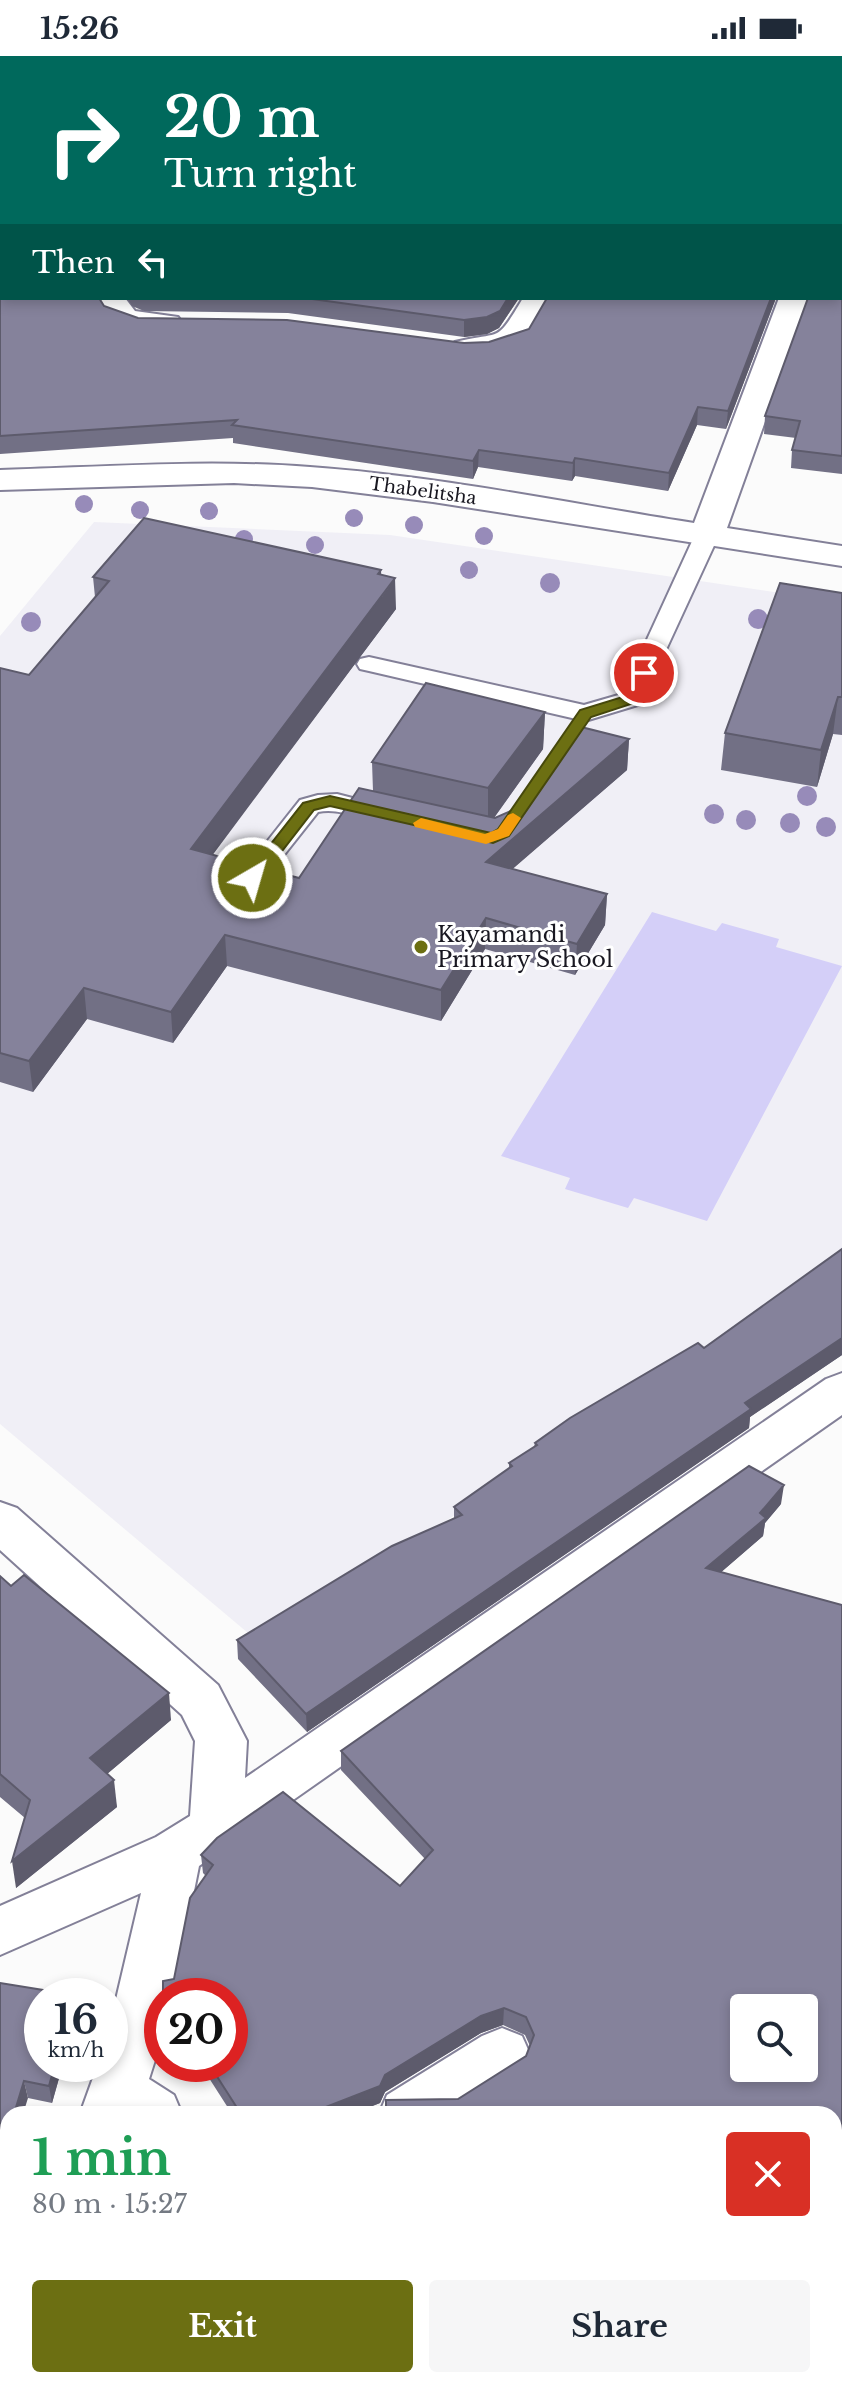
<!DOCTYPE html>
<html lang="en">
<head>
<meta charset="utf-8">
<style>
  body { margin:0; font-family:"Libre Baskerville",serif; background:#f6f6f7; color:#1f2937; height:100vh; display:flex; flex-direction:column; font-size:30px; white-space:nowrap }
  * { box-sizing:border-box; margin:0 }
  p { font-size:26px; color:#747a83 }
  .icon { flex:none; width:44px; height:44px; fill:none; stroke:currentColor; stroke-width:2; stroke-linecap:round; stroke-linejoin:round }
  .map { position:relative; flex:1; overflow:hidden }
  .drawer { position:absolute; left:0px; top:2050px; width:842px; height:282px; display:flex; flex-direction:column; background:#fff; border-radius:24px 24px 0 0; box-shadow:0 4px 12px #0003 }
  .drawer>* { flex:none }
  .banner { position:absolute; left:0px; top:0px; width:842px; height:244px; box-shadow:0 4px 12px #0003; background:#00695c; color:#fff; overflow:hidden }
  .fabs { position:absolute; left:730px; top:1938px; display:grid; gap:16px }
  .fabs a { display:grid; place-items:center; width:88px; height:88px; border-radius:8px; background:#fff; box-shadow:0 4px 12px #0003; font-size:40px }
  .speed { position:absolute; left:24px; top:1922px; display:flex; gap:16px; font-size:40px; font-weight:700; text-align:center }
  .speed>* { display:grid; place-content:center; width:104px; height:104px; border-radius:50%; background:#fff; box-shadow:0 4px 12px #0003; line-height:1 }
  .speed small { font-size:20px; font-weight:400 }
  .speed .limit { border:12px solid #d22; background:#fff; color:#111 }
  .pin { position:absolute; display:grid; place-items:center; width:68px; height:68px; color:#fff; margin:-34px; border:4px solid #fff; border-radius:50%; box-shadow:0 2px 8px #0007 }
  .me { position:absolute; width:88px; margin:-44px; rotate:38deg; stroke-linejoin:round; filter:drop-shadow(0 0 6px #0008) }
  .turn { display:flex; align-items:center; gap:28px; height:168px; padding:0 32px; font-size:36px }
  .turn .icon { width:104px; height:104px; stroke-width:2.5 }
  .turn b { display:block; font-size:56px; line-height:68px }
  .then { display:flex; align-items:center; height:76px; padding:0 32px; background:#0003; gap:16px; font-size:30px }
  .round { display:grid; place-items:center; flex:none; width:84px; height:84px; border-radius:8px; background:#f6f6f7 }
  .overview { display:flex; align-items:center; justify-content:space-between; height:136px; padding:0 32px }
  h1 { font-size:48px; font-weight:700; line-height:60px; color:#1e9e55 }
  .action { display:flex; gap:16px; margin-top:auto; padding:16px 32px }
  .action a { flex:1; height:92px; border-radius:8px; background:#6c6f12; color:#fff; font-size:32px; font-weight:700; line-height:92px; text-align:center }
  .action a+a { background:#f6f6f7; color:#1f2937 }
  .status { display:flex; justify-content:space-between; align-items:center; height:56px; padding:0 40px; background:#fff; direction:ltr }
  .status svg { height:22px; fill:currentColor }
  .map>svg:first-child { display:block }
  .built { fill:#f0eff6 }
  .green { fill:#d4cff8 }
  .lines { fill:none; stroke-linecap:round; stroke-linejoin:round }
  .lane-casing { stroke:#838098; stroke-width:4 }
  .street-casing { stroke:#838098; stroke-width:4 }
  .lane { fill:#fff; fill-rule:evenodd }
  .street { fill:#fff; fill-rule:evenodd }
  .tree { fill:#978bb9 }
  .wall { fill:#727085 }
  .shaded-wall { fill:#5d5b6c }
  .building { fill:#85829b; stroke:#5d5b6c; stroke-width:2; fill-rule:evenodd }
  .route { fill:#6c6f12; stroke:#46480c; stroke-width:2 }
  .slow { fill:#f59e0b }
  .poi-dot { fill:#6c6f12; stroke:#fff; stroke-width:3 }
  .labels { text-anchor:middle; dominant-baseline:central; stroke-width:6; stroke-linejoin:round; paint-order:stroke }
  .far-street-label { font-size:18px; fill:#191821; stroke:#fff }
  .poi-label { font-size:22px; fill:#191821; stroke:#fff; text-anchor:start }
</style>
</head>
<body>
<div class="status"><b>15:26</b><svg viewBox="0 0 49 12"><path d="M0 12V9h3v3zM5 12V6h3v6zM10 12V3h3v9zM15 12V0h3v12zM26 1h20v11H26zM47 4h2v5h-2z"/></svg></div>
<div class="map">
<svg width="842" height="2331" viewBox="0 0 842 2331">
  <rect width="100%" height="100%" fill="#fbfbfb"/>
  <polygon class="built" points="94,466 390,479 842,546 842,1201 261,1588 0,1368 0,580"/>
  <polygon class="green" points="652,856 716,875 722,867 779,883 776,891 842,910 707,1165 634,1142 628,1152 565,1133 570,1122 501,1100"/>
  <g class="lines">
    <defs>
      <g id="lane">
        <polygon points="706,474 714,476 718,481 641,648 585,665 369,615 360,613 357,608 360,603 369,601 584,649 622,638 694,481 698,476"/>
        <path d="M337,738L395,753L399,759L395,765C370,771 345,750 318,756L261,828L252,831L243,828L239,822L243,816L300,744L318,739Z"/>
      </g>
      <g id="street">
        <path d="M95,242H125L135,255L178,261L183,268L178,275C146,283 107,276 95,242Z"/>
        <path d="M523,242H553L526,289L488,301L455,300L450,293L455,286C503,274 495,289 523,242Z"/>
        <path d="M779,242H809L727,472L842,490V510L433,446L312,431L234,427L0,434V414C103,411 207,403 310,411C438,420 567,447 694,467Z"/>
        <polygon points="842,1317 842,1359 199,1810 173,1940 162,1940 162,1982 149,2023 174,2039 182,2058 80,2058 98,2008 110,2008 110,1969 141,1837 0,1899 0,1850 156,1781 190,1760 195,1685 182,1659 0,1494 0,1446 17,1452 218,1629 247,1685 245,1722 826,1323"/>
        <polygon points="502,1972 522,1980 530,1998 522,2016 456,2058 379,2058 387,2039 482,1980"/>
        <polygon points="8,2276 8,2324 31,2324 28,2331 0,2331 0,2280"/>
      </g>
    </defs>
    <use href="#lane" class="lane-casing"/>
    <use href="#street" class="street-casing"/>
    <use href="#lane" class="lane"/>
    <use href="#street" class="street"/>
  </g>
  <g class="tree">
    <circle cx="84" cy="448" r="9"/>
    <circle cx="140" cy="454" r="9"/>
    <circle cx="209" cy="455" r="9"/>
    <circle cx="354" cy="462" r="9"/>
    <circle cx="414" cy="469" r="9"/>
    <circle cx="484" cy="480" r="9"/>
    <circle cx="244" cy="483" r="9"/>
    <circle cx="315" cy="489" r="9"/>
    <circle cx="469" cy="514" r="9"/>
    <circle cx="550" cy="527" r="10"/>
    <circle cx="758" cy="563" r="10"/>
    <circle cx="31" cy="566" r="10"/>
    <circle cx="807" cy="740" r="10"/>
    <circle cx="714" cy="758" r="10"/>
    <circle cx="746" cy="764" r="10"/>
    <circle cx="790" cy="767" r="10"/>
    <circle cx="826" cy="771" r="10"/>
  </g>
  <g class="wall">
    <polygon points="0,0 842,0 842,104 840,105 841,115 842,114 842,175 840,176 840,2 2,2 2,242 99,242 104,250 138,262 287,264 464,287 489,286 529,273 547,242 776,242 726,373 697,369 668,435 575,420 572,425 478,411 473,423 233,387 233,382 0,398"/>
    <polygon points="842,180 842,418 791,412 792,394 796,382 764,378 765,360"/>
    <polygon points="127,242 519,242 499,272 487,278 464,281 288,257 144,255 132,250"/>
    <polygon points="381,514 381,519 396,553 212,798 299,822 373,735 372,706 545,656 543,693 494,762 515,753 629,683 627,714 512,813 607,838 605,869 575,919 485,893 441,965 227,910 173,987 87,963 33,1036 0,1026 0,612 29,619 95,541 93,521"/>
    <polygon points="842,537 842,679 833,678 817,731 721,714 725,677"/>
    <polygon points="842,1193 842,1299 750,1361 749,1372 307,1676 238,1603 237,1584 454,1462 454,1451 509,1412 509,1407 534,1391 535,1387 704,1292"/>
    <polygon points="781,1448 765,1467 763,1480 721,1516 834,2324 458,2043 526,2000 530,1990 525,1979 503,1969 481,1977 385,2036 380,2047 352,2058 232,2058 200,2008 230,2008 230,1940 163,1940 163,1925 174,1923 206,1820 203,1817 201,1799 400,1830 425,1803 341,1714 341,1695"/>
    <polygon points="0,1520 171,1664 107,1718 117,1751 16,1832 25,1762 0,1741"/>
    <polygon points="0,1927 63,2008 52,2047 28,2042"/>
  </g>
  <g class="shaded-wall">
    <polygon points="842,88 842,104 840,105 840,89"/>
    <polygon points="842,159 842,175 840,176 840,160"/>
    <polygon points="508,242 519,242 499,272 487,278 464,281 464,264"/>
    <polygon points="771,242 776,242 726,373 728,355"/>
    <polygon points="698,351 697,369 668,435 669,417"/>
    <polygon points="479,394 478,411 473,423 473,405"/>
    <polygon points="575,402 575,420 572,425 573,407"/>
    <polygon points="381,514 382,541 395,522 396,553 194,824 191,793"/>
    <polygon points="838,641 833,678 817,731 821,694"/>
    <polygon points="545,656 543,693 488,770 488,732"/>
    <polygon points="629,683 627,714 485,837 486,806"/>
    <polygon points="607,838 605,869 575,919 577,888"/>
    <polygon points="486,862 485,893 441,965 441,934"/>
    <polygon points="225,879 227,910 173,987 171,956"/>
    <polygon points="84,932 87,963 33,1036 29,1005"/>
    <polygon points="842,1282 842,1299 750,1361 749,1372 307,1676 306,1658 745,1347"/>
    <polygon points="784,1429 781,1448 765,1467 763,1480 704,1531 706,1512 760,1457"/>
    <polygon points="169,1637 171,1664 94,1729 90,1702"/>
    <polygon points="114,1724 117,1751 16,1832 12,1805"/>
    <polygon points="504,1952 503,1969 481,1977 385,2036 380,2047 352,2058 308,2058 385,2019 481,1960"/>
    <polygon points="55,2008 63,2008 52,2047 49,2030"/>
    <polygon points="24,2025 28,2042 23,2058 14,2058"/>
    <polygon points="8,2079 8,2107 0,2134 0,2105"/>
    <polygon points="1,2175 4,2192 0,2212 0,2178"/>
    <polygon points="1,2258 5,2274 0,2278 0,2259"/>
  </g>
  <g class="building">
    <polygon points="0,0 842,0 842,88 840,89 840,2 2,2 2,242 99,242 104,250 138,262 287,264 464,287 489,286 529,273 547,242 771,242 728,355 698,351 669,417 575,402 573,407 479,394 473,405 232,369 237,364 0,380"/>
    <polygon points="840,103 841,115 842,114 842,159 840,160"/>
    <polygon points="842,180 842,400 792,394 800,365 765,360 808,242 840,242 840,181"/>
    <polygon points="305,242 508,242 500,255 487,261 464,264"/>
    <polygon points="144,462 381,514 378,518 395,522 191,793 299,822 359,732 495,762 515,753 573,669 629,683 486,806 607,838 577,888 486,862 441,934 225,879 171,956 84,932 29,1005 0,997 0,612 29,619 109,525 93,521"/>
    <polygon points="780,527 842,537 842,641 838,641 821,694 725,677"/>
    <polygon points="426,627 545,656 488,732 372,706"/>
    <polygon points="842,1193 842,1282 745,1347 751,1353 306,1658 237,1584 392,1490 462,1459 454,1451 512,1410 509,1407 537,1389 535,1387 570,1362 698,1287 704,1292"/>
    <path d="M749,1410L784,1429L760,1457L766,1462L706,1512L842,1549V2331H0V2318H8V2324H834V2058H386V2044L458,2043L526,2000L534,1979L526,1961L504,1952L481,1960L385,2019L380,2030L308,2058H241L209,2008H230V1940H165L163,1937V1925L174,1923L190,1842L213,1809L201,1799L217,1782L283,1736L400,1830L433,1794L341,1695ZM744,1952H804V2012H744Z"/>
    <polygon points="24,1519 169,1637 90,1702 114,1724 12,1805 30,1744 0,1718 0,1520 11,1530"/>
    <polygon points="0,1927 74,1939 73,1940 42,1940 42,2008 55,2008 49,2030 24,2025 14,2058 8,2058 8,2079 0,2105"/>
    <rect x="7" y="2259" width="1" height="46"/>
  </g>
  <polygon class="route" points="644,613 652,617 637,646 591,661 509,780 493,787 330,750 314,754 258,826 252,827 244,822 303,747 330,740 491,777 498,773 580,654 626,640 637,617"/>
  <polygon class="slow" points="513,757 521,762 509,780 486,788 415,771 413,767 421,762 485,778 498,773 508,759"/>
  <circle class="poi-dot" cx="421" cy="891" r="8"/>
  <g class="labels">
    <g class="far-street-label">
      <text transform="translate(423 435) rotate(8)">Thabelitsha</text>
    </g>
    <g class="poi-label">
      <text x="437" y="878">Kayamandi<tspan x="437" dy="25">Primary School</tspan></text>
    </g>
  </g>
</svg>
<div class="fabs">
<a><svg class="icon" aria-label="search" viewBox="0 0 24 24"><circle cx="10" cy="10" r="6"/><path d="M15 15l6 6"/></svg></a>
</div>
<div class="speed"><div>16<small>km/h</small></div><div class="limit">20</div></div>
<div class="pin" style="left:644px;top:617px;background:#d93025"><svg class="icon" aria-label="arrive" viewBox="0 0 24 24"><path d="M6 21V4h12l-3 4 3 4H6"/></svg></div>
<svg class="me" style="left:252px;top:822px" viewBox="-20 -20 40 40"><circle r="17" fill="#6c6f12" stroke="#fff" stroke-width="3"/><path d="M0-11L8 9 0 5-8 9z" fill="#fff"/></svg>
<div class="banner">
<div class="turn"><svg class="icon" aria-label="right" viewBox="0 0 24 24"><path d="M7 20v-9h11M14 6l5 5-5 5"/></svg><div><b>20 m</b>Turn right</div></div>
<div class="then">Then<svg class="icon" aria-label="left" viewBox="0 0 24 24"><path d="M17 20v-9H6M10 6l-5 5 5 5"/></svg></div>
</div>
<section class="drawer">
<div class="overview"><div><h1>1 min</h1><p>80 m · 15:27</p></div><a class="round" style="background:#d93025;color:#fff"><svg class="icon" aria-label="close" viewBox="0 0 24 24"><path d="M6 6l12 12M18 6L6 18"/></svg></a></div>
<div class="action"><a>Exit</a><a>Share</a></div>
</section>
</div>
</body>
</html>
